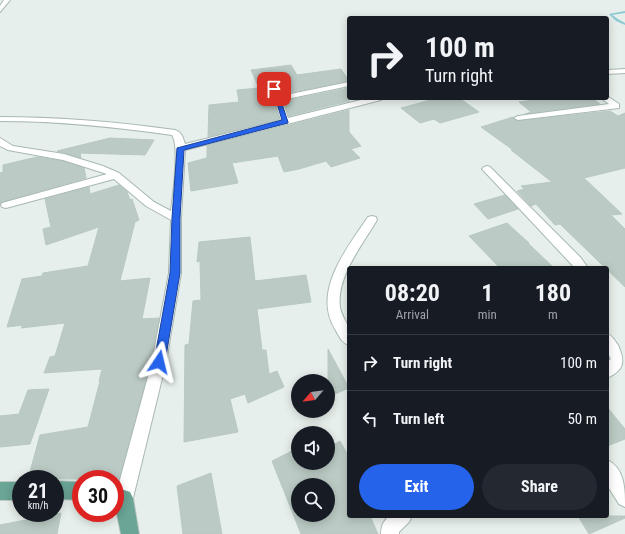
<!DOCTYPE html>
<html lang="en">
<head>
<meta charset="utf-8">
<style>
  body { margin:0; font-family:"Roboto Condensed",sans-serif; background:#242831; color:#f1f3f6; height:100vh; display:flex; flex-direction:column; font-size:15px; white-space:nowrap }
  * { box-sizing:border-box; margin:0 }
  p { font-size:13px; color:#9ea1a6 }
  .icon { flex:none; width:22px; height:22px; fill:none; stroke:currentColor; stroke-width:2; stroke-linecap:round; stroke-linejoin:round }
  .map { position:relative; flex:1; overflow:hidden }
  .panel { position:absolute; left:347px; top:266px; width:262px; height:252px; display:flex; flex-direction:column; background:#171b24; border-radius:4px; box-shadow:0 2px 10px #0003 }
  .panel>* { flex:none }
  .guide { position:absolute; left:347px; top:16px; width:262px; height:84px; border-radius:4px; box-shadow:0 2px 10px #0003; background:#171b24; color:#f1f3f6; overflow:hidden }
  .needle { width:26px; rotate:242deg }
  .buttons { position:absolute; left:291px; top:374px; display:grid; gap:8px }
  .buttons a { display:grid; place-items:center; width:44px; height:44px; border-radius:50%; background:#171b24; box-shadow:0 2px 10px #0003; font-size:20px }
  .speed { position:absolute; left:12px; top:470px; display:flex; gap:8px; font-size:20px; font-weight:700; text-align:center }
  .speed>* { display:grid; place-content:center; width:52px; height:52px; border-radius:50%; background:#171b24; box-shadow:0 2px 10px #0003; line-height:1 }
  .speed small { font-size:10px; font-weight:400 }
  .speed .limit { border:6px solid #d22; background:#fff; color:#111 }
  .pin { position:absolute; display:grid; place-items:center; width:34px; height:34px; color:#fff; margin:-17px; border-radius:8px; box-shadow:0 2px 6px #0006 }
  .me { position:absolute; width:44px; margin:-22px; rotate:10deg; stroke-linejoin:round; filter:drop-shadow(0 0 3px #0008) }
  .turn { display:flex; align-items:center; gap:14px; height:84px; padding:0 12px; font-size:18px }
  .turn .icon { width:52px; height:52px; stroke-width:2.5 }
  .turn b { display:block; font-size:28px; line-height:34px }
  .eta { display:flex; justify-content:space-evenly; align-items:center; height:68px; text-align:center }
  .eta b { font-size:24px; font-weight:700; line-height:28px }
  .button { display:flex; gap:8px; margin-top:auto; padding:8px 12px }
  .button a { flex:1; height:46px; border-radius:24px; background:#2563eb; color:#fff; font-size:16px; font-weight:700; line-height:46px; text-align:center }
  .button a+a { background:#242831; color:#f1f3f6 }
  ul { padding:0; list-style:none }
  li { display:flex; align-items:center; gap:12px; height:56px; padding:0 12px; border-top:1px solid #363941 }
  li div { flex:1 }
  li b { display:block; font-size:15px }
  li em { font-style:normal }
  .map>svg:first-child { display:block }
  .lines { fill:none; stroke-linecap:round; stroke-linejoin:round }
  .stream { fill:#8ec9d4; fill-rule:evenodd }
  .building { fill:#bbcac4; stroke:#b8c9c2; fill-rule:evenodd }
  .minor-casing { stroke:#a8b8b2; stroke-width:2 }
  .major-casing { stroke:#c2cac8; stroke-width:2 }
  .minor { fill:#fff; fill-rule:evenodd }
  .major { fill:#6aa596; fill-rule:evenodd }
  .route { fill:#2563eb; stroke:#184099 }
</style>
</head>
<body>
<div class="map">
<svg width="625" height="534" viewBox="0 0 625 534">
  <rect width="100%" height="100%" fill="#e6efeb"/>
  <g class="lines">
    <polygon class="stream" points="625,11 625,13 612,15 618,19 625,23 625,25 616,21 609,14"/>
  </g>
  <g class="building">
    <polygon points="291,65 297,75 341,69 349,81 282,94 279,86 272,86 270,89 279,119 208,137 209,105 239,102 237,90 259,88 251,70"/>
    <polygon points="349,88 349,101 289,116 284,101"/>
    <polygon points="438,98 459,98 479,112 440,123 434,119 420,123 401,108"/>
    <polygon points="548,98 592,98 600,104 525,114 531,112 519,102"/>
    <polygon points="349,110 349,132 361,146 351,149 360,158 331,167 326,161 299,169 284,172 278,156 232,163 238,183 191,191 188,163 207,158 207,146"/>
    <polygon points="610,111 618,116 625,113 625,168 584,178 622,214 611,215 625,229 625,287 560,224 555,225 536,204 531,206 517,191 524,189 521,186 552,182 511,150 513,150 481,127 513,117 513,119 518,121"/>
    <polygon points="110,138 154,140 145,155 80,153 81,158 57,151"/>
    <polygon points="37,157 63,161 84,168 86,178 2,202 0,204 0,173 3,172 3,165"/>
    <polygon points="119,185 127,192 130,200 132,199 139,220 135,222 120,281 150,278 142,319 159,318 151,362 119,479 28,479 40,435 88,427 100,381 99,381 102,369 44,373 50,357 55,356 65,323 21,328 23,325 7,327 22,279 42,276 43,273 88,266 99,227 46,245 43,229 51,227 45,199 89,187 90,194"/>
    <polygon points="505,195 518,209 488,219 474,204"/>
    <polygon points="507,223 529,243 528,243 554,268 500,268 469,236"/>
    <polygon points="250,237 255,281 306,275 311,302 257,309 262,350 266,350 269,374 277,371 284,387 248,403 245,394 230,399 238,432 184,442 185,345 189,344 193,301 201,300 200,261 197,262 199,242"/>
    <polygon points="328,349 349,388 328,397"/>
    <polygon points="49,389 30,444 0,447 0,416 19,414 28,390"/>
    <polygon points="607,407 625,429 625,439 607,446"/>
    <path d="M340,441L349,457V493L347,494L349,498V516H370L378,534H301L272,461L298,448V463H328V448ZM298,485H328V515H298Z"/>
    <polygon points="211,473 222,534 183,534 177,486"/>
    <polygon points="61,513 57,534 0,534 0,525"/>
    <polygon points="578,516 625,516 625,518 589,534"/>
  </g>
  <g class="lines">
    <defs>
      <g id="minor">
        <polygon points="4,0 10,0 0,12 0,6"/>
        <polygon points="625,69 625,73 607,74 607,70"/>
        <path d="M349,82V86L282,100L288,118L369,98H382L381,100L185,150L181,218V273L166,362L133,498L130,504L124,507L118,504L115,498L152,362L169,273L171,220L146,206L114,179L6,208L2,207L1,205L2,203L107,174L63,160L8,150L0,146V138L13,146L64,154L103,166L119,173L154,202L171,211C173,195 180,147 172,135C115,127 58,121 0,121V117C59,117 117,122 175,130C182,132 183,138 185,144L281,120L271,89L272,87H278L281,96Z"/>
        <polygon points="607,96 619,104 619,108 518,120 514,118 518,116 609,104 601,98 607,98"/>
        <polygon points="487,166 490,167 581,258 588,268 575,268 484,171 482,169 484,167"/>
        <path d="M372,216L376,217L377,220C363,244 336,277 340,307C341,315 346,320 348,327C350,331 349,340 349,345C342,343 339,336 335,329C312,291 347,248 368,217Z"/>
        <path d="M607,334C613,336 614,340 618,345C625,361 625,370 607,378V362L611,359L607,352Z"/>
        <path d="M607,460C625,468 625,490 625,507L619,504L607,485Z"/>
        <path d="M389,516H412L409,522L399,532V534H381C381,526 383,522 389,516Z"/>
      </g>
      <g id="major">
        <polygon points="55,481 81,482 81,500 55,499"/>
        <rect x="0" y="482" width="21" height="18"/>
        <polygon points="115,487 130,492 133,498 139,534 121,534 115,505"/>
      </g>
    </defs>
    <use href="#minor" class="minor-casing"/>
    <use href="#major" class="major-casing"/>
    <use href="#minor" class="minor"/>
    <use href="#major" class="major"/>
  </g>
  <polygon class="route" points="272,87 277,89 288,122 288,123 184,150 180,218 180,273 165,362 163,366 159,367 155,366 154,362 170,273 172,218 177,148 282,120"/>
</svg>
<div class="buttons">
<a><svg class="needle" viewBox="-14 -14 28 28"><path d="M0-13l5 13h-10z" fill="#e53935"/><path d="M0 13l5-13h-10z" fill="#9ea1a6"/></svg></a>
<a><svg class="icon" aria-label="sound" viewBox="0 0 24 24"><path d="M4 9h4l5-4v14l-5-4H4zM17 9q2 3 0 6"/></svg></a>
<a><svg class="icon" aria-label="search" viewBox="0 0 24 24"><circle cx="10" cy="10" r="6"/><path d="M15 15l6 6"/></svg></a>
</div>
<div class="speed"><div>21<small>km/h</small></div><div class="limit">30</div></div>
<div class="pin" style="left:274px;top:89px;background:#d93025"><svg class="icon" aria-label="arrive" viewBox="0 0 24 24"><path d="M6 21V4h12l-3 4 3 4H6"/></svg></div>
<svg class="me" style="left:159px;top:362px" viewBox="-20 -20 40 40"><path d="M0-17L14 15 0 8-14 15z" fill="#2563eb" stroke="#fff" stroke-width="4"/></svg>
<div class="guide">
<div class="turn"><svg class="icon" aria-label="right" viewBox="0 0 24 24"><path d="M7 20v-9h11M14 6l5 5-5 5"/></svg><div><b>100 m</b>Turn right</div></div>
</div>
<section class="panel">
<div class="eta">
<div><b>08:20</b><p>Arrival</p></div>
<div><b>1</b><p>min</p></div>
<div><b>180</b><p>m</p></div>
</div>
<ul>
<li><svg class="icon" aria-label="right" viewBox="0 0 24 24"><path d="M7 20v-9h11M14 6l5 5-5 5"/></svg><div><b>Turn right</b></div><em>100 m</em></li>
<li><svg class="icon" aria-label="left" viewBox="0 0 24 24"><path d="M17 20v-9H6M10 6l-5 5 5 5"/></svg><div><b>Turn left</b></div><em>50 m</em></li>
</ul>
<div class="button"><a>Exit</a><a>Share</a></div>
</section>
</div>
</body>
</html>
